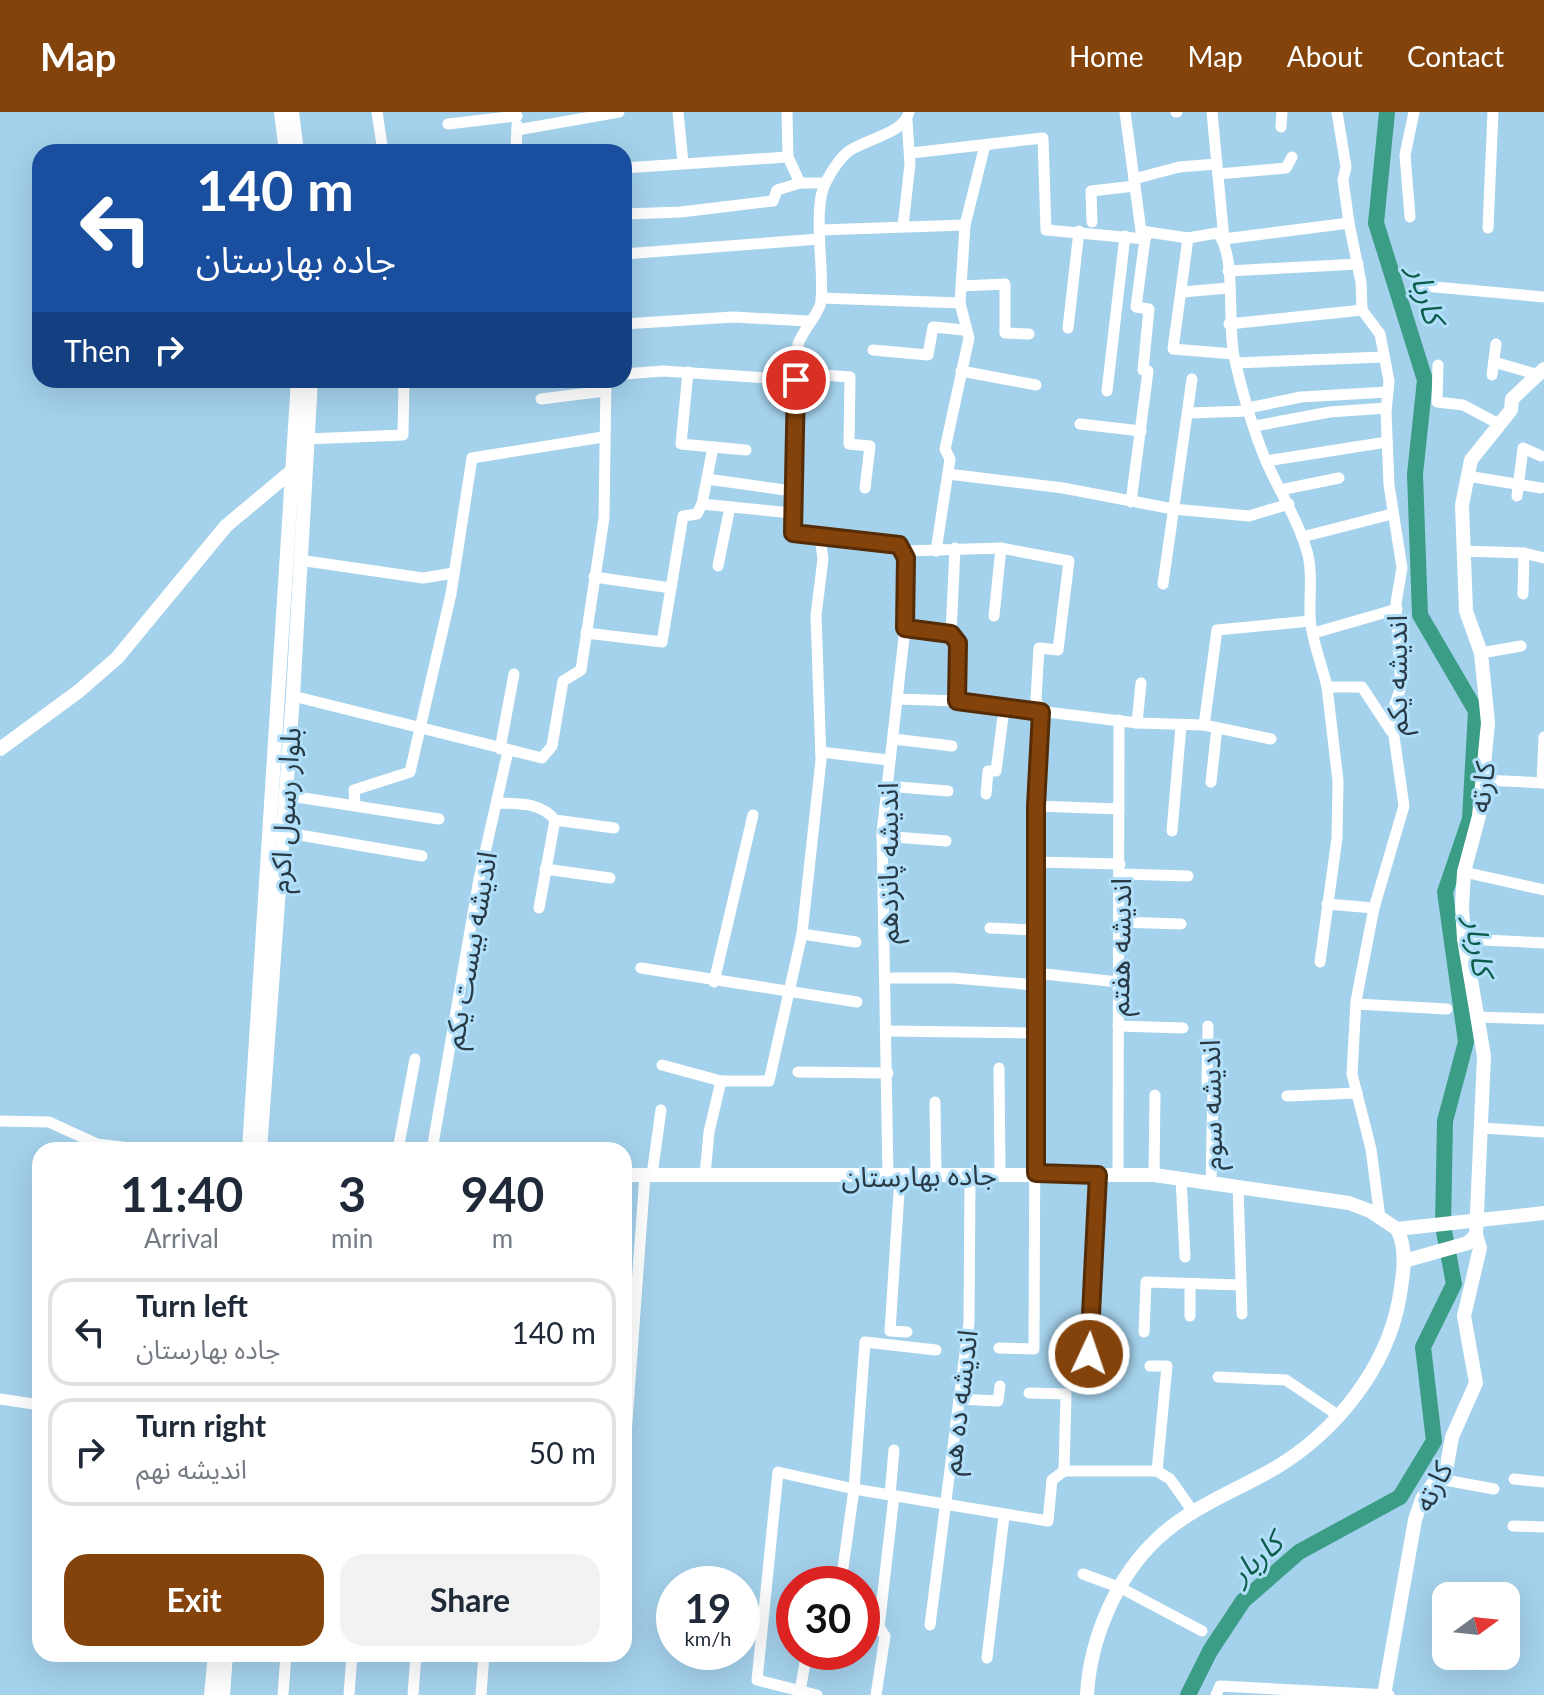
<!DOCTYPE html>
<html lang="en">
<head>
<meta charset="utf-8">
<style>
  body { margin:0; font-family:Lato,"Noto Sans Arabic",sans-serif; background:#f2f2f3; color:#1f2937; height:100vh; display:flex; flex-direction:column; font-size:30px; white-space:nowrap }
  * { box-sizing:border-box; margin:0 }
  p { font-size:26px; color:#747a83 }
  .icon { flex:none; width:44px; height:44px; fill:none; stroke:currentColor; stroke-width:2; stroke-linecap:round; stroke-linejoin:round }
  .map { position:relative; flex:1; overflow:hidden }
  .sheet { position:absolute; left:32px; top:1030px; width:600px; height:520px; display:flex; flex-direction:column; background:#fff; border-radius:24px; box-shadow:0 8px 32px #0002 }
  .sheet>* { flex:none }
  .banner { position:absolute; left:32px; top:32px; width:600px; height:244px; border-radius:24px; box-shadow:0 8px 32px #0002; background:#1a4fa0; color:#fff; overflow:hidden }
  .needle { width:52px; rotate:75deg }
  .fabs { position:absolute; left:1432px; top:1470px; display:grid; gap:16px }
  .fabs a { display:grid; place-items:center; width:88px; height:88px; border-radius:16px; background:#fff; box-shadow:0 8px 32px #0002; font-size:40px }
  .speed { position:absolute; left:656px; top:1454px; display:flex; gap:16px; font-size:40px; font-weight:700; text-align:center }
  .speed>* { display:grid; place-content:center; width:104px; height:104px; border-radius:50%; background:#fff; box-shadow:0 8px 32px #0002; line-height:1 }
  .speed small { font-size:20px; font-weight:400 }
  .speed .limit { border:12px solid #d22; background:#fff; color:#111 }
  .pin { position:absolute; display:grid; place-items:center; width:68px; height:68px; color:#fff; margin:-34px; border:4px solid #fff; border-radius:50%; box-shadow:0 2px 8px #0007 }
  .me { position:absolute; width:88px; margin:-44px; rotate:3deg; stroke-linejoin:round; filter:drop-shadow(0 0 6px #0008) }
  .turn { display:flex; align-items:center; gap:28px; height:168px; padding:0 32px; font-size:36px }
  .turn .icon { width:104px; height:104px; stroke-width:2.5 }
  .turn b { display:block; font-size:56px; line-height:68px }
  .then { display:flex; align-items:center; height:76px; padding:0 32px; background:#0003; gap:16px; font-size:30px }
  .eta { display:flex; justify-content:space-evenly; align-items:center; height:136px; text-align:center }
  .eta b { font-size:48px; font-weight:700; line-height:56px }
  .cta { display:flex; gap:16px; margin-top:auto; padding:16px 32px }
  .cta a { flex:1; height:92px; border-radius:24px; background:#83430a; color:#fff; font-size:32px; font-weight:700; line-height:92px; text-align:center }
  .cta a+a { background:#f2f2f3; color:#1f2937 }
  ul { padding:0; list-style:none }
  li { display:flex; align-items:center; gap:24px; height:108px; margin:0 16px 12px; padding:0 16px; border:4px solid #e0e1e3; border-radius:24px }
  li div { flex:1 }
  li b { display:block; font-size:30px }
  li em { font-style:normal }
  header { display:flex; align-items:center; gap:48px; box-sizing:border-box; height:112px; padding:0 40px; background:#83430a; color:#fff }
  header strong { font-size:38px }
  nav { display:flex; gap:44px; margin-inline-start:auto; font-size:28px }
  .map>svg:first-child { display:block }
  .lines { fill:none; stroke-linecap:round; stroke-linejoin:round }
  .river { stroke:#3b9d86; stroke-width:16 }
  .minor { stroke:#fff; stroke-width:11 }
  .tertiary { stroke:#fff; stroke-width:14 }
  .secondary { stroke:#fff; stroke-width:14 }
  .route-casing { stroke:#552c06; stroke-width:20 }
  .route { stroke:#83430a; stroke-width:14 }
  .labels { text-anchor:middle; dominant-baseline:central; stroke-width:6; stroke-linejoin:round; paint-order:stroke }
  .street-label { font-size:28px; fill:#283a45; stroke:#b1def8 }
  .water-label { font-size:30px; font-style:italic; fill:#0d5d4d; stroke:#b1def8 }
</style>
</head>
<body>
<header>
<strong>Map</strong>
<nav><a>Home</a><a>Map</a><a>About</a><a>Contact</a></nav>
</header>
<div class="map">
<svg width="1544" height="1583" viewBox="0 0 1544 1583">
  <rect width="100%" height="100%" fill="#a4d1eb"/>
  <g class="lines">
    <polyline class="river" points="1188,1583 1210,1539 1243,1489 1299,1440 1400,1385 1434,1329 1423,1235 1454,1172 1443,1114 1445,1009 1466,930 1445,780 1470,707 1476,599 1420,503 1415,362 1425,268 1376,111 1387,0"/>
    <g class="minor">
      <polyline points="377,0 383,40"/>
      <polyline points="678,0 683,51"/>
      <polyline points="787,0 788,45"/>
      <path d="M1125,0L1141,119L1188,126L1217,121C1237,139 1227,214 1234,244C1242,279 1252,316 1266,349C1280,381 1299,409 1308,443C1313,464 1309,483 1310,504C1311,527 1322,552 1327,575H1362L1391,619"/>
      <polyline points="1176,0 1177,0"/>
      <polyline points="1212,0 1224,127 1349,111"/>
      <polyline points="1337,0 1346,55 1343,68 1349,111 1361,170 1362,198 1380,222 1389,269 1386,300 1389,373 1402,456 1396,491 1401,575 1391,603 1404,694 1374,796 1356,889 1352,962 1371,1037 1380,1106"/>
      <polyline points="448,12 517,4"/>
      <polyline points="1281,15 1282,0"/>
      <polyline points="517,18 619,0"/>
      <polyline points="516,40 517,13"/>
      <polyline points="911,41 1043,26 1046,118 1145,127 1148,120"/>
      <polyline points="624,56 788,45 800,71 824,71"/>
      <polyline points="1218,62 1286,56 1292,45"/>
      <polyline points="1134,67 1179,55 1216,52"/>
      <polyline points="624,102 681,100 773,89 777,78 800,71"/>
      <polyline points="1410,105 1405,43 1414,0"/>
      <polyline points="1092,110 1091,79 1135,74"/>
      <polyline points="903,114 910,52 907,9"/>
      <polyline points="1488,116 1493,0"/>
      <polyline points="820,118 965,113"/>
      <polyline points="1188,126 1173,237 1233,242"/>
      <polyline points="624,142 819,127"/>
      <polyline points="1228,159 1358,152"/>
      <polyline points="962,174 1005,172 1005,221 1029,222"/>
      <polyline points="1424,174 1544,185"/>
      <polyline points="1182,180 1228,176"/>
      <polyline points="821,186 960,191"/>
      <polyline points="624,212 733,205 808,209"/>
      <polyline points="1229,212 1362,198"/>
      <polyline points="1068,216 1079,119"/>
      <polyline points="873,238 928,243 933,215 964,218"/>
      <polyline points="1494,250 1539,263"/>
      <polyline points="1236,251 1383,245"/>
      <polyline points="1438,253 1437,290 1463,293 1499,312"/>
      <polyline points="961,259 1036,273"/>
      <polyline points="688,260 681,332 713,335 702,392"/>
      <polyline points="624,262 663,259 796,268"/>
      <polyline points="823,263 850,265 849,332 870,334 865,376"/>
      <polyline points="1492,263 1496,232"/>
      <polyline points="1107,279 1125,124"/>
      <polyline points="541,287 605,279"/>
      <polyline points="1248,296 1301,285 1388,280"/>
      <polyline points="1188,301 1249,299"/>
      <polyline points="1080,312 1141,319"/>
      <polyline points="1255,314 1330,300 1386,296"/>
      <polyline points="307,327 403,323 404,268"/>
      <polyline points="713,335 746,338"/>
      <polyline points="1266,349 1387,330"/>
      <polyline points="948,362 1063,376 1173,397 1249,404 1289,392"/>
      <polyline points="1467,364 1541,376"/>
      <polyline points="707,367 792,379"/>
      <polyline points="1280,378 1339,366"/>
      <polyline points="1517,384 1523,336 1541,344"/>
      <polyline points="1131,390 1148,259 1143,258 1149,197 1136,195 1145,127"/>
      <polyline points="1302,425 1392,402"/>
      <polyline points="955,436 951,522 958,531 957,589"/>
      <polyline points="905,439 1001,436 1069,449 1058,538 1039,536 1036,586 1041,607 1036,750 1034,1237 999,1236"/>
      <path d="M905,439L899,433L793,421L791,401L798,232C804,216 819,202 821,190C825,159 811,93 827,68C832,58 841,45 849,39C866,27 905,21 909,0"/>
      <polyline points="936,439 950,347 945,337 969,226 960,191 965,113 985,33"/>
      <polyline points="1463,439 1524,441 1544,446"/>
      <polyline points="299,448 423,466 454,461"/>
      <polyline points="718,454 730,395"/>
      <polyline points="594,465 671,476"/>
      <polyline points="1163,472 1192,267"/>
      <polyline points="1523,482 1524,441"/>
      <polyline points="994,504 1001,436"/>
      <polyline points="905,516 951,522"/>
      <polyline points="586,521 662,530 683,404 697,402 702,392 791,401"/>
      <polyline points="1314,521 1397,497"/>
      <polyline points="1481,541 1521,534"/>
      <polyline points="293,584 542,646 552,634 563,569 581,558 604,406 606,268"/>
      <polyline points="897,587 957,589 1137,611 1204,613 1271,627"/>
      <polyline points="1137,611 1141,571"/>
      <polyline points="1204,613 1217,518 1310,509"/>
      <polyline points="894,627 952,634"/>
      <polyline points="500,637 514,562"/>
      <polyline points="821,640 888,648"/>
      <polyline points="1483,668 1544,671"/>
      <polyline points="1211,670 1217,616"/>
      <polyline points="1542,671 1544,625"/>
      <polyline points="886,674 948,679"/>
      <polyline points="986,682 988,659 996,659 1004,597"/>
      <polyline points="284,683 439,707"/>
      <path d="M498,691C519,692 541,690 555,708L614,716"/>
      <polyline points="355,694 354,678 410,660 451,482 472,346 603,325"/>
      <polyline points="1036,694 1119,697"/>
      <polyline points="1172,719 1181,614"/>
      <polyline points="282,720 422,744"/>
      <polyline points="882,724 946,729"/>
      <polyline points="1036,750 1120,752"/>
      <polyline points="545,757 610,766"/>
      <polyline points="1464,760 1544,778"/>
      <polyline points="1121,762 1188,764"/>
      <polyline points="1327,792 1374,796"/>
      <polyline points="539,796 555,708"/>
      <polyline points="1119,810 1181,812"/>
      <polyline points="990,816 1035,818"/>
      <polyline points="802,822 856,830"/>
      <polyline points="1464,827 1544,831"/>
      <polyline points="1320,850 1337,726 1338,669 1327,575"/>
      <polyline points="641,856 857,890"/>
      <polyline points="1035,861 1118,870"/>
      <polyline points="887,866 954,866 1035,873"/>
      <polyline points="714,870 753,703"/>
      <polyline points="1356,892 1447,897"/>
      <polyline points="1478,905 1544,907"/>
      <polyline points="1118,914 1183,916"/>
      <polyline points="1208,914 1207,974 1213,975 1211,1072"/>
      <polyline points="888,919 1035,921"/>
      <polyline points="662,953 721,969 769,969 802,822 821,648 816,503 823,447 820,425"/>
      <polyline points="999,956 1000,1061"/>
      <polyline points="798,960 888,961"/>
      <polyline points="1287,984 1357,981"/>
      <polyline points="935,990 936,1065"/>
      <polyline points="0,1009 49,1010 97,1032 146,1038"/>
      <polyline points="1481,1016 1544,1020"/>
      <polyline points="224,1038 241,1038"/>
      <polyline points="398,1038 415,947"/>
      <polyline points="432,1038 479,767 508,639"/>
      <polyline points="652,1063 661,998"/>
      <polyline points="705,1063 709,1020 721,969"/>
      <polyline points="1118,1063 1119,608"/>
      <polyline points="1154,1063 1155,983"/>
      <polyline points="888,1065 882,720 906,508 905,439"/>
      <polyline points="900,1065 890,1219 907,1220"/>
      <polyline points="1181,1066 1185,1145"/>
      <polyline points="1238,1074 1242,1202"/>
      <polyline points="1190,1172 1190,1204"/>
      <polyline points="1144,1220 1146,1170 1240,1173"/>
      <polyline points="1089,1242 1098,1063"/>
      <polyline points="1150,1254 1167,1254 1157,1359"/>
      <polyline points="1218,1265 1286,1268 1339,1304"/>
      <polyline points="1029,1281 1066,1282 1064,1359"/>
      <polyline points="0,1287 40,1293"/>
      <polyline points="959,1287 998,1289 1000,1274"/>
      <polyline points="624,1350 645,1063"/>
      <polyline points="1434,1366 1494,1377"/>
      <polyline points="1514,1367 1544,1370"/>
      <polyline points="890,1383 894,1338"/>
      <polyline points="1513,1414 1544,1415"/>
      <polyline points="1083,1462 1121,1476 1202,1519"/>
      <polyline points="817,1472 819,1462 842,1463 854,1377 865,1230 936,1238"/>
      <polyline points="930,1513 969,1210 970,1066"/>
      <polyline points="987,1546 1004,1404"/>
      <polyline points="800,1579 807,1540"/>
      <polyline points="283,1583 286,1542"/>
      <polyline points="349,1583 352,1542"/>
      <polyline points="413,1583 416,1542"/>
      <polyline points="481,1583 484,1542"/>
      <polyline points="817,1583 757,1568 778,1360 854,1377 1048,1409 1052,1368 1064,1359 1157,1359 1170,1367 1194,1401"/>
      <polyline points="876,1583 885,1524 879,1515 894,1384"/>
      <polyline points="1216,1583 1220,1574 1389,1583"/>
    </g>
    <g class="tertiary">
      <polyline points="0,637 79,579 117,546 226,414 294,357"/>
      <path d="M624,1063H1154L1349,1091L1370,1099L1397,1117C1408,1138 1403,1165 1399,1188C1386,1257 1336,1319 1277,1355C1238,1378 1191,1395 1158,1426C1116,1465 1090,1527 1087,1583"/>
      <polyline points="1397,1117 1544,1101"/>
      <polyline points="1404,1149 1468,1131 1476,1123 1484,944 1464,827 1462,794 1464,760 1479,704 1488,611 1481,541 1466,499 1462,393 1471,348 1511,298 1512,287 1544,257"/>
      <polyline points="1384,1583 1415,1408 1422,1387 1447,1353 1452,1325 1476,1271 1464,1204 1480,1136 1476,1123"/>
    </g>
    <g class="secondary">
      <polyline points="281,0 286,40"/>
      <polyline points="292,0 297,40"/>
      <polyline points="249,1038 298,268"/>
      <polyline points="260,1038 293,584 311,268"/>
      <polyline points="211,1583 215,1542"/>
      <polyline points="223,1583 226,1542"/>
    </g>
  </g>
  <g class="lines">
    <defs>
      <polyline id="route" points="796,268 793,421 899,433 906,446 905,516 951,522 958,531 957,589 1041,600 1036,694 1036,1061 1098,1063 1089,1242"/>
    </defs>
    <use href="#route" class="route-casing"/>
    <use href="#route" class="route"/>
  </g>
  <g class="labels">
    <g class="street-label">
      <text transform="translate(1396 563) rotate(-90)">اندیشه یکم</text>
      <text transform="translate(1481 675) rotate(-83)">کارته</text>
      <text transform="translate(284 698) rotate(-86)">بلوار رسول اکرم</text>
      <text transform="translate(887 751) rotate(-90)">اندیشه پانزدهم</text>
      <text transform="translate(1119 835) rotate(-89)">اندیشه هفتم</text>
      <text transform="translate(469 838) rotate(-80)">اندیشه بیست یکم</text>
      <text transform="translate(1210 993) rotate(-91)">اندیشه سوم</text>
      <text transform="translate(919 1063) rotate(-1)">جاده بهارستان</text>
      <text transform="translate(958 1290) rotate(-83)">اندیشه ده هم</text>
      <text transform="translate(1432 1374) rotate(-63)">کارته</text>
    </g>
    <g class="water-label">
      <text transform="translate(1428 182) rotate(73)">کاربار</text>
      <text transform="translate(1481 834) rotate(82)">کاربار</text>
      <text transform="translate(1255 1445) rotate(-42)">کاربار</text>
    </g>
  </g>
</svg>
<div class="fabs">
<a><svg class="needle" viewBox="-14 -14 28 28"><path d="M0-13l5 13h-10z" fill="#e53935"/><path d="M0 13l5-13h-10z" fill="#747a83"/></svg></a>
</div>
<div class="speed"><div>19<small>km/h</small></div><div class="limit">30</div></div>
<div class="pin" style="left:796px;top:268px;background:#d93025"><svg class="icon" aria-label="arrive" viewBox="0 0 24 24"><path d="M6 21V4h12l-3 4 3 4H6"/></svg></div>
<svg class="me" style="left:1089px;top:1242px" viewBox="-20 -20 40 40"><circle r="17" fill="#83430a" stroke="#fff" stroke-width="3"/><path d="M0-11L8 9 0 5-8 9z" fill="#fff"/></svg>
<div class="banner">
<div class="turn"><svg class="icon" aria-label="left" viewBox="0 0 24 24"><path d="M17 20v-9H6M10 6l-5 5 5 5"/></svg><div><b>140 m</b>جاده بهارستان</div></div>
<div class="then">Then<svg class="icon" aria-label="right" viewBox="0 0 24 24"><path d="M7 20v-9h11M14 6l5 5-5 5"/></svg></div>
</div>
<section class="sheet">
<div class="eta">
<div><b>11:40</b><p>Arrival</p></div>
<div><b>3</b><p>min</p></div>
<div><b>940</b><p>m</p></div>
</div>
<ul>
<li><svg class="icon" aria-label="left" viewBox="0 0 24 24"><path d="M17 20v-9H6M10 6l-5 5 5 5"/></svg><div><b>Turn left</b><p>جاده بهارستان</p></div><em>140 m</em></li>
<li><svg class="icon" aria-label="right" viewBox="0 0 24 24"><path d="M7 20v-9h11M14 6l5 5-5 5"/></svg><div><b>Turn right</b><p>اندیشه نهم</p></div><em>50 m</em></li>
</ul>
<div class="cta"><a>Exit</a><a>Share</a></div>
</section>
</div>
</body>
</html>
